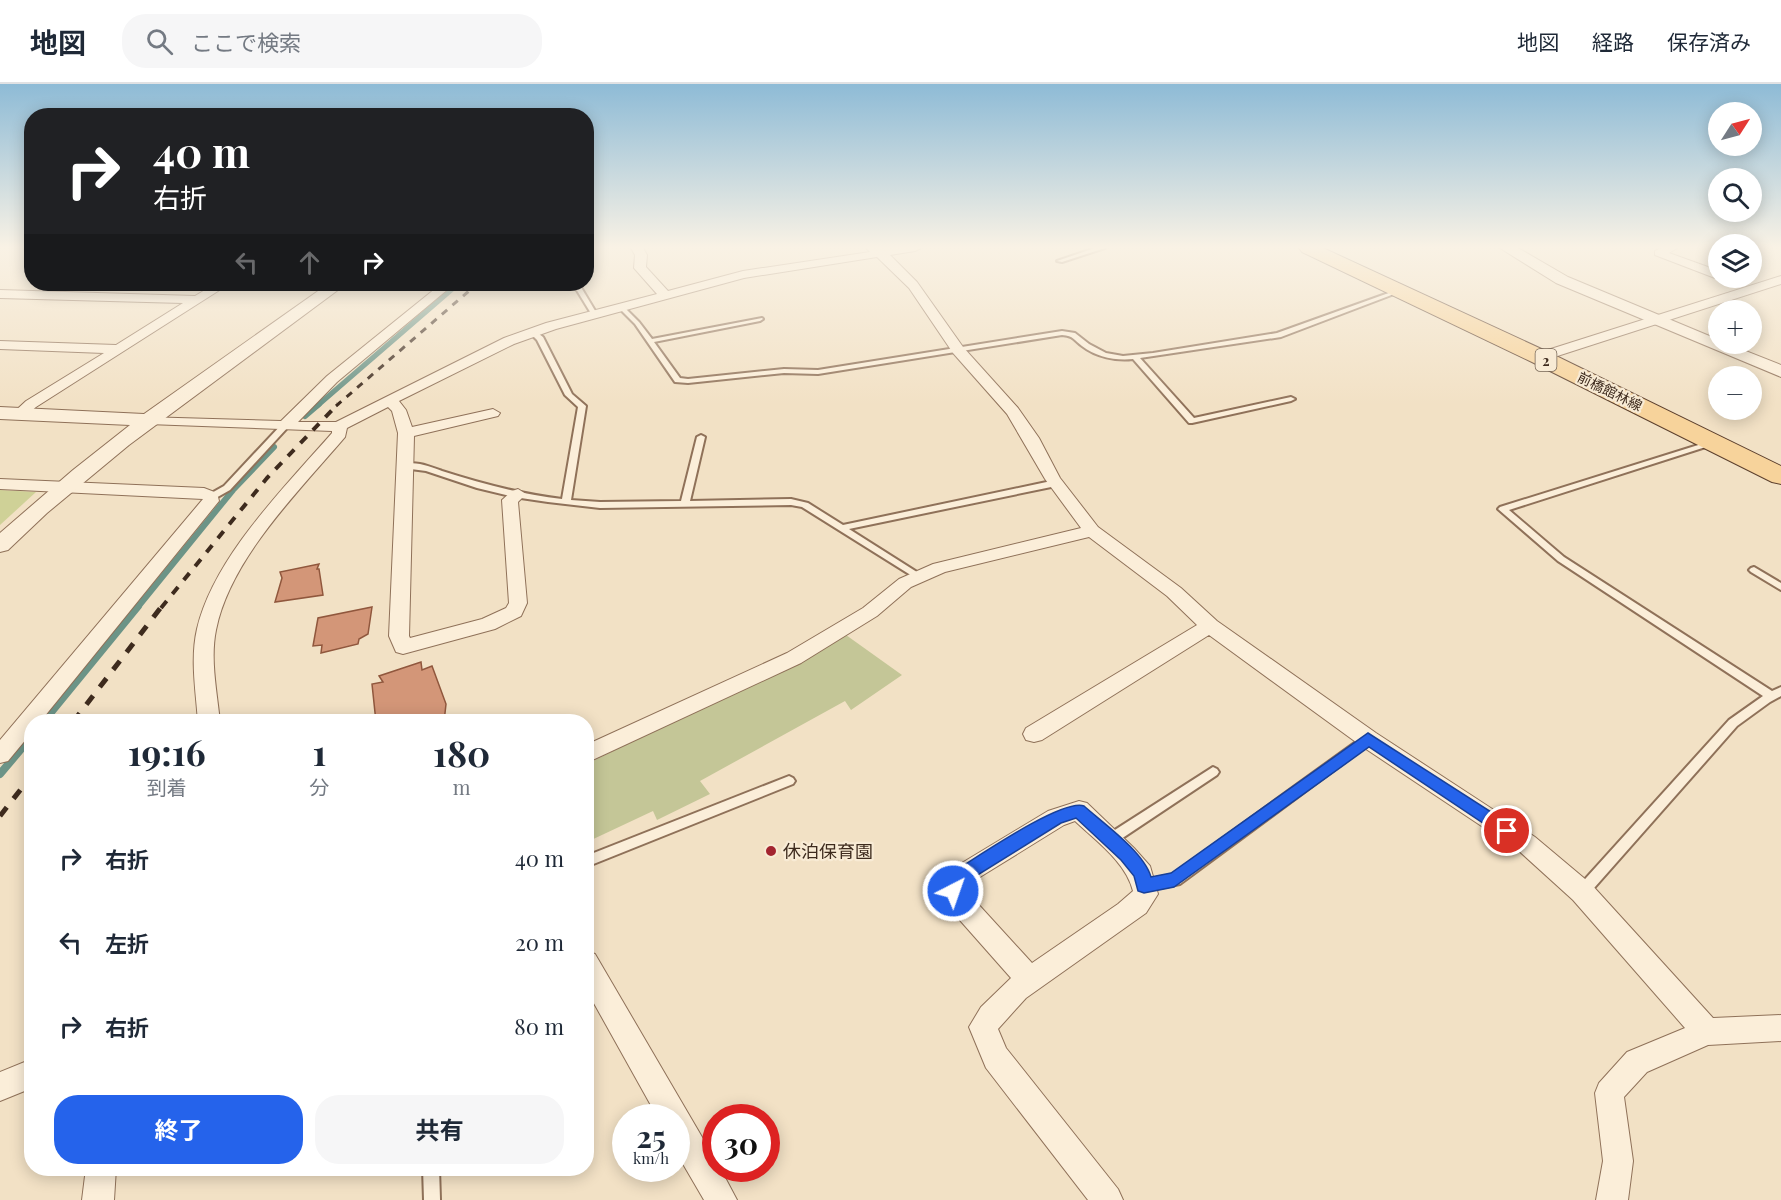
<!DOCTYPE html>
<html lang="ja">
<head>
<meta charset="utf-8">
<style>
  body { margin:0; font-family:"Playfair Display","Noto Sans JP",serif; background:#f6f6f7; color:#1f2937; height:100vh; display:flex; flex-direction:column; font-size:22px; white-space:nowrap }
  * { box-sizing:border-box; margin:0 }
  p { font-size:20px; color:#747a83 }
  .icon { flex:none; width:33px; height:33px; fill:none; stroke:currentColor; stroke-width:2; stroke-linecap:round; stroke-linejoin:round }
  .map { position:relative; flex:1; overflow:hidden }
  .side { position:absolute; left:24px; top:630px; width:570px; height:462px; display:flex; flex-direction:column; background:#fff; border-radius:24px; box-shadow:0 3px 15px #0003 }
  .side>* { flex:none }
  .guide { position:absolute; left:24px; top:24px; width:570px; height:183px; border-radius:24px; box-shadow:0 3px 15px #0003; background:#202124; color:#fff; overflow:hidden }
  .needle { width:39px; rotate:54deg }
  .controls { position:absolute; left:1708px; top:18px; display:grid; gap:12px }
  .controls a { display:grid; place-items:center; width:54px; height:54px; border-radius:50%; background:#fff; box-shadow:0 3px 15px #0003; font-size:30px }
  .speed { position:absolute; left:612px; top:1020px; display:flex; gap:12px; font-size:30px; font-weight:700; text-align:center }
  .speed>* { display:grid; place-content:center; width:78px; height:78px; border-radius:50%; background:#fff; box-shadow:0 3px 15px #0003; line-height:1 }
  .speed small { font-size:15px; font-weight:400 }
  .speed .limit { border:9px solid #d22; background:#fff; color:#111 }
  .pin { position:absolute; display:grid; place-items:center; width:51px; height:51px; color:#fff; margin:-26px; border:3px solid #fff; border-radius:50%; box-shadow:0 2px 6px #0007 }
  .me { position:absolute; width:66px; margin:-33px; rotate:41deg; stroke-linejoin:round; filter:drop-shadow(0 0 4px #0008) }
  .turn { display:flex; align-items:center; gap:21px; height:126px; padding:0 30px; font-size:27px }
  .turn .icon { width:78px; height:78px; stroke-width:2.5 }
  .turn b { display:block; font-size:42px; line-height:51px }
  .lanes { display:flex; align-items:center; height:57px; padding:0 30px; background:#0003; justify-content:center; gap:30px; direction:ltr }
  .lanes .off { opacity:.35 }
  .eta { display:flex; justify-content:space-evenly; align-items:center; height:102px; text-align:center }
  .eta b { font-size:36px; font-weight:700; line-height:42px }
  .primary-button { display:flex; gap:12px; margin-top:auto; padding:12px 30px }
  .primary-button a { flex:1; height:69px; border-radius:24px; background:#2563eb; color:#fff; font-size:24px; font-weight:700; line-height:69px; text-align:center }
  .primary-button a+a { background:#f6f6f7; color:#1f2937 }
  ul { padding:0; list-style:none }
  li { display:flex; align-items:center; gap:18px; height:84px; padding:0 30px }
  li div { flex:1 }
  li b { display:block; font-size:22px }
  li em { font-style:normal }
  header { display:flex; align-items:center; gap:36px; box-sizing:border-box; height:84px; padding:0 30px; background:#fff; border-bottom:2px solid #e0e1e3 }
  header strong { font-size:28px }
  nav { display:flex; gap:33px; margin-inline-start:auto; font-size:21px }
  .search { width:420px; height:54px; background:#f6f6f7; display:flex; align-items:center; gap:15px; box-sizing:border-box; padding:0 21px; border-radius:24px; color:#747a83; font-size:22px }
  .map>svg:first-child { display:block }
  .green { fill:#cfd197 }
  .cemetery { fill:#c4c697 }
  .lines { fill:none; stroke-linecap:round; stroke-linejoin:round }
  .stream-far2 { stroke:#6c9487; stroke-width:5 }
  .stream-far1 { stroke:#6c9487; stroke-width:6 }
  .stream { stroke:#6c9487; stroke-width:8 }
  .building { fill:#d39678; stroke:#90573d; stroke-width:1.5 }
  .service-casing { stroke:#8f7159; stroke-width:4 }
  .minor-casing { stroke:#8f7159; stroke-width:2 }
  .tertiary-casing { stroke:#8f7159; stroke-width:2 }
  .primary-casing { stroke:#5c3f2d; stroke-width:2 }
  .service { fill:#fbeed9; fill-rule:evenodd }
  .minor { fill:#fbeed9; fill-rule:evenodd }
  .tertiary { fill:#fbeed9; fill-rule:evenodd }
  .primary { fill:#f7d39b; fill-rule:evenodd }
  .rail-far2 { stroke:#3e2b1e; stroke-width:3; stroke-dasharray:7 7; stroke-linecap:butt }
  .rail-far1 { stroke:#3e2b1e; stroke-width:4; stroke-dasharray:9 9; stroke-linecap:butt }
  .rail { stroke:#3e2b1e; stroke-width:5; stroke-dasharray:11 11; stroke-linecap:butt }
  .route { fill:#2563eb; stroke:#184099; stroke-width:1.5 }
  .poi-dot { fill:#a3242f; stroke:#f8ebd5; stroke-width:2 }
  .labels { text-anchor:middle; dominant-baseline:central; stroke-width:4.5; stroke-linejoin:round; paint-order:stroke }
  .shield { fill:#f8ebd5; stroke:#766555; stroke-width:1.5 }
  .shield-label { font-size:14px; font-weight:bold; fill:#3e2b1e }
  .far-street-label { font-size:14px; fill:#3e2b1e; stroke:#f8ebd5 }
  .near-poi-label { font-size:18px; fill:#3e2b1e; stroke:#f8ebd5; text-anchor:start }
</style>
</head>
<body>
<header>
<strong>地図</strong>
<div class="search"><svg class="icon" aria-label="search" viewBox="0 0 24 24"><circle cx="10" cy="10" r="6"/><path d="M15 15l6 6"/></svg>ここで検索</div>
<nav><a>地図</a><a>経路</a><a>保存済み</a></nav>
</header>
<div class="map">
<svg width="1781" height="1116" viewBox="0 0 1781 1116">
  <rect width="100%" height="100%" fill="#f2e1c5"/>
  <polygon class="green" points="0,406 36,408 0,441"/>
  <polygon class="cemetery" points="846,551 902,591 851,626 845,617 700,697 710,710 657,736 653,727 587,758 587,680"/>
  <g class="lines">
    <polyline class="stream-far2" points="317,322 458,200"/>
    <g class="stream-far1">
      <polyline points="305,332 319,320"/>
      <polyline points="137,524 233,406 274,363"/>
    </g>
    <g class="stream">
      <polyline points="43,638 138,522"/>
      <polyline points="0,690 32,652"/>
    </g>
  </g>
  <g class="building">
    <polygon points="319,480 317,485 319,485 323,511 275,518 282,494 280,488"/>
    <polygon points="372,523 368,550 359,555 358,560 321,569 322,561 313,562 318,534"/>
    <polygon points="421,578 422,586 432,582 446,620 444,638 376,638 372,600 383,598 379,592"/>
  </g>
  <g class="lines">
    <defs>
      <g id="service">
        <polygon points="1095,164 1105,164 1062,178 1057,177"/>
        <polygon points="573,200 579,200 597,230 596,231 592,231"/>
        <path d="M1397,206L1402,207L1281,253L1140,274L1194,334L1291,313L1295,315L1291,317L1192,339H1189L1133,275C1116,277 1096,273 1082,262C1074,256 1074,252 1062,251L818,290L784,289L688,299L675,298L635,240L619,224L624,223L639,238L652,255L762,234L763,235L760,237L654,258L680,294L688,295L784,285L818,286L1062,247L1075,249L1089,260L1106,269L1123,272L1153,269L1277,249Z"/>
        <path d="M531,247H535L543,253L572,310L586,322L571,416L600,418L681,417L697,353L701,351L705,353L690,417L791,415L808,419L843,441L1056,396L1060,399L1056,402L849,445L920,490L922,492L920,494L917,495L802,423L791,421L600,424L548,418L514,413L477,404L426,387L403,384L402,382C412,375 431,383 442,387C482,400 521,410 562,415L578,323L565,311L537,256L529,248Z"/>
        <polygon points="282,340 285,340 289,342 230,406 214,415 208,415 208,411 224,402"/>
        <polygon points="1711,357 1714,357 1718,359 1509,426 1564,473 1772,607 1781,603 1781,612 1770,618 1737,642 1587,812 1582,814 1577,812 1575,808 1577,804 1729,636 1763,612 1558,477 1498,425 1500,423"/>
        <polygon points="1754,483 1781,499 1781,506 1751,488 1749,486 1751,484"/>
        <polygon points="1368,651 1372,652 1374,655 1372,658 1180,800 1144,807 1139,805 1137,801 1139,797 1172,791 1364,652"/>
        <polygon points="1213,683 1217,685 1219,688 1217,691 1115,759 1111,760 1107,759 1105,755 1107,751"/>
        <polygon points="789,692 793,694 795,697 793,700 586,783 586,772"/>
        <polygon points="423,1084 439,1084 440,1116 424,1116"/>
      </g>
      <g id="minor">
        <path d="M631,164H643L647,171L646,183L668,207L743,187L870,168L866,164H921L915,167L890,171L917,198L963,263L1018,324L1039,354L1060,394L1098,443L1181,504L1217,537L1376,649L1535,753L1591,800L1713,934L1781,931V957L1708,961L1647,988L1624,1013L1633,1077L1628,1116H1596L1603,1077L1595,1009L1599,999L1627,968L1685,944L1573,816L1519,767L1360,661L1209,551L1042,656L1034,658L1026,656L1023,650L1026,644L1197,541L1167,512L1089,453L945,488L911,503L877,532L801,579L586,679V661L787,569L863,524L899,495L933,480L1081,444L1045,395L1007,330L953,269L909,204L877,173L744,194L556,245L514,260L399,317L406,326L412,343L493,325L500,329L498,332L414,352L409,552L410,554L482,535L506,524L509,519L502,416L512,407L518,405L526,410L518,418L527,519L521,532L495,545L403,570L396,568L389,552L398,349L392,327L388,323L347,344L345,353C299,407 230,475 216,546C210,575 217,608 220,638H198C196,608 190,575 197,545C214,473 284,404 332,349V347L148,340L143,339L141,336L143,333L281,337L327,292L441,200H454L337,298L298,338H336L504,254L546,239L657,210L634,184L635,171Z"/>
        <polygon points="1661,164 1677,164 1669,169 1719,187 1719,194 1723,194 1715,194 1655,171 1655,167"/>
        <polygon points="1781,192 1781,200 1545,276 1535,276 1533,273 1535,270"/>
        <polygon points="215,200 229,200 36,323 24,333 14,333 12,330 26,317 104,269 0,265 0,257 116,261 183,219 0,214 0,206 195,212"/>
        <polygon points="0,395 204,404 217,409 219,417 40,638 32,638 32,648 8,677 0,679 0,656 203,415 0,405"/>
        <path d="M1079,717L1087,719L1134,764L1150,782L1158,810L1146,829L1026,914L998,945L1006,964L1118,1105L1123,1116H1088L986,984L969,943L981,923L1011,894L950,825L941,807L947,788L1048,727ZM1075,737C1096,757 1126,778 1133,807L1118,820L1032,879L968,809L967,801L1064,741Z"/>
        <polygon points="586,867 595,870 716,1077 716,1084 720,1084 737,1116 704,1116 676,1068 676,1034 658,1034 586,905"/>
        <polygon points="32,975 32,1004 0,1017 0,988"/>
        <polygon points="86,1084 116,1084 114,1116 82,1116"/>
      </g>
      <g id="tertiary">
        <polygon points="23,164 32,164 32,168 25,167"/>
        <polygon points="1500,164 1518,164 1568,193 1719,256 1719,260 1728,260 1781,281 1781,293 1556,199"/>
        <polygon points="328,200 346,200 129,361 47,429 8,466 0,468 0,449 73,386 130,341 0,335 0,323 144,330"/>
      </g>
      <polygon id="primary" points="1299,164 1323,164 1548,268 1781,382 1781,400 1772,398 1532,278 1302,168"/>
    </defs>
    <use href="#service" class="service-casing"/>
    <use href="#minor" class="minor-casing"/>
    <use href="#tertiary" class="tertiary-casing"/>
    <use href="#primary" class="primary-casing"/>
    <use href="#service" class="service"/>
    <use href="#minor" class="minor"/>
    <use href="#tertiary" class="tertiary"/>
    <use href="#primary" class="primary"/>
    <polyline class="rail-far2" points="336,322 477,200"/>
    <polyline class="rail-far1" points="161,524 267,394 338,320"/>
    <g class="rail">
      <polyline points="73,638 162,522"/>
      <polyline points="0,732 32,691"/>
    </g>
  </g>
  <linearGradient id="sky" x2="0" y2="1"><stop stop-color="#8ebbd6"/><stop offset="0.51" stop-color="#f9f2e5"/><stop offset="1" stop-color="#f9f2e5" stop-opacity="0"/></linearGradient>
  <rect width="1781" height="320" fill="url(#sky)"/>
  <path class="route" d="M1368,649L1513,742L1515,747L1513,751L1507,753L1501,751L1369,663L1174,803L1144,809L1138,807L1134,792L1121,776L1076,734L1061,739L963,800L959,813L953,815L947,813L944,807L950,790C973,776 1062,714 1084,722C1103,739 1144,768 1151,793L1171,789Z"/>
  <circle class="poi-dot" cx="771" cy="767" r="6"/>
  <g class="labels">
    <rect class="shield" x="1535.5" y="265" width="21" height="22" rx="4.5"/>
    <g class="shield-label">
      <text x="1546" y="276">2</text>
    </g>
    <g class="far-street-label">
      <text transform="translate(1610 307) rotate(26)">前橋館林線</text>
    </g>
    <g class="near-poi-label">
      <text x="783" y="767">休泊保育園</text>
    </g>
  </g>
</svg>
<div class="controls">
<a><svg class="needle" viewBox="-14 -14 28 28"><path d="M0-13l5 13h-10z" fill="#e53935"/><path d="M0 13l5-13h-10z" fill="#747a83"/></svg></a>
<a><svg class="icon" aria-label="search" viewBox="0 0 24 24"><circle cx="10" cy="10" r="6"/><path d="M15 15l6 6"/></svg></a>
<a><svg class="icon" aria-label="layers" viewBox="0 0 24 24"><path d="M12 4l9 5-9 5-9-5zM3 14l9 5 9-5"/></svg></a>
<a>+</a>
<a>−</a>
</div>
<div class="speed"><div>25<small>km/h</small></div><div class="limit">30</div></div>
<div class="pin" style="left:1507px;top:747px;background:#d93025"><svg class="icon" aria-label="arrive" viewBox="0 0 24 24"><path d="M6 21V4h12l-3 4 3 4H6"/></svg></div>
<svg class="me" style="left:953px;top:807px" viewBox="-20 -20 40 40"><circle r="17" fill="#2563eb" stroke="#fff" stroke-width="3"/><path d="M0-11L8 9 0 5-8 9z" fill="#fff"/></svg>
<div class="guide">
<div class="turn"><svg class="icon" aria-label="right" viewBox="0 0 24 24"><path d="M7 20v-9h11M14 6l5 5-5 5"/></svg><div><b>40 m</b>右折</div></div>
<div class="lanes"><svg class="icon off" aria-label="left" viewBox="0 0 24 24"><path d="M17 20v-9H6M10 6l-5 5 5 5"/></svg><svg class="icon off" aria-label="ahead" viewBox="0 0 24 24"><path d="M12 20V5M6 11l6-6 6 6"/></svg><svg class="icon" aria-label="right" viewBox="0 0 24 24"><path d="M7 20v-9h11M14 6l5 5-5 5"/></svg></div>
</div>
<section class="side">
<div class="eta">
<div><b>19:16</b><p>到着</p></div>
<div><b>1</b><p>分</p></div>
<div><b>180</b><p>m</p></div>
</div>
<ul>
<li><svg class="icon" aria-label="right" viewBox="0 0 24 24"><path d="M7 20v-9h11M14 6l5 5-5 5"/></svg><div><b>右折</b></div><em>40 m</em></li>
<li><svg class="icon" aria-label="left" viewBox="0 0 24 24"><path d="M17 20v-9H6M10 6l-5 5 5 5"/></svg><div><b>左折</b></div><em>20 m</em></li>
<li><svg class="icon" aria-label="right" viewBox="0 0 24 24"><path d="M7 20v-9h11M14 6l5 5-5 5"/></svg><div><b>右折</b></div><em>80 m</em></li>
</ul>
<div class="primary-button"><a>終了</a><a>共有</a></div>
</section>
</div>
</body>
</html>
